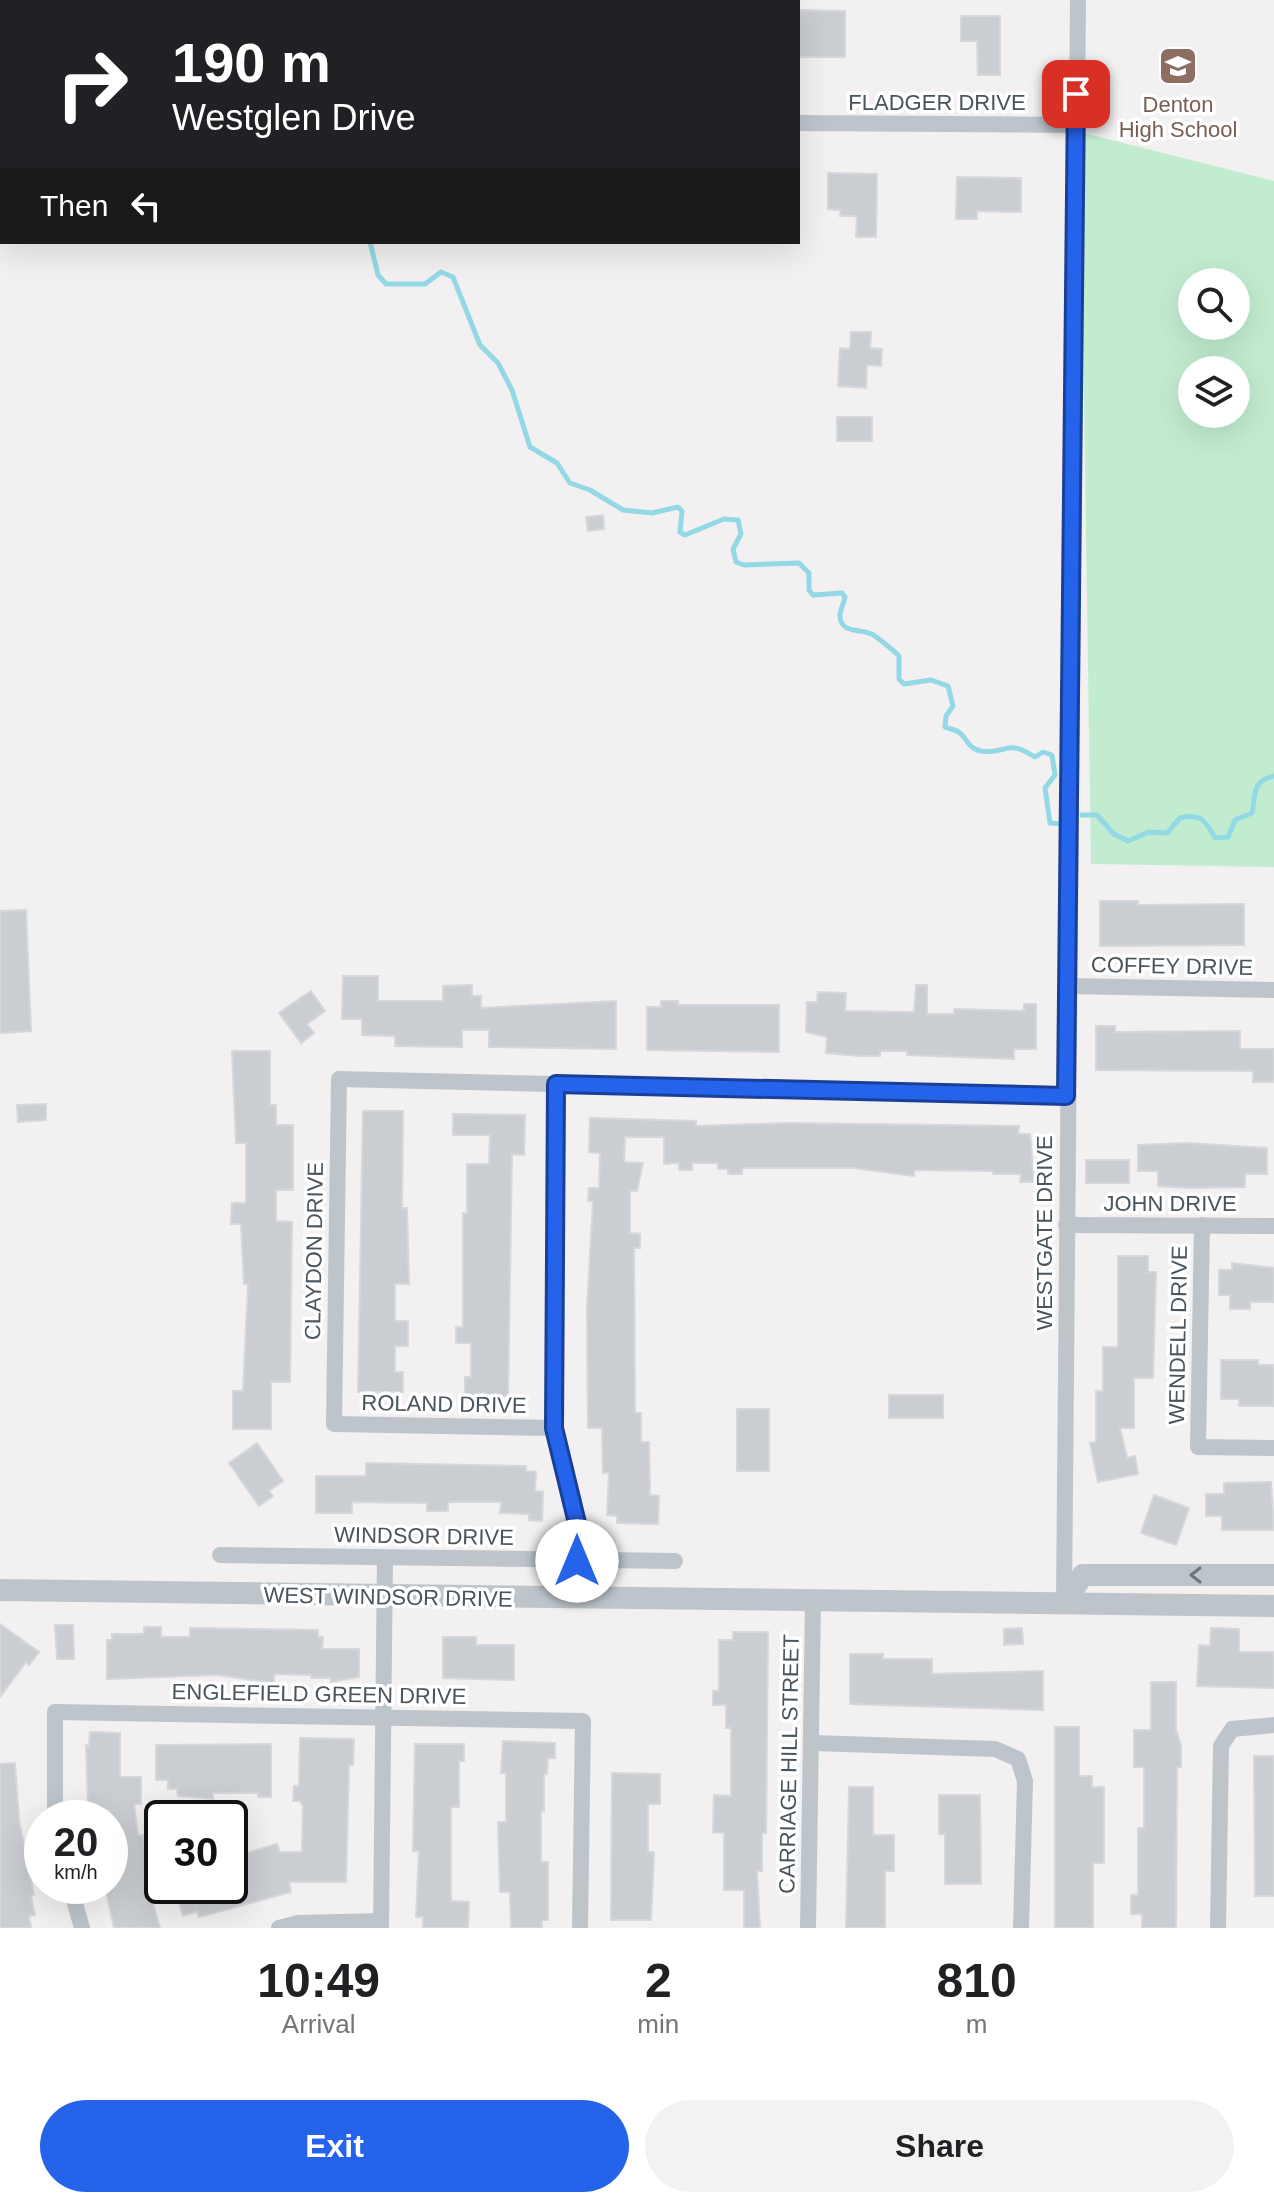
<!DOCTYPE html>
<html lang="en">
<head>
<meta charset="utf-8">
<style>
  body { margin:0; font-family:Arial,sans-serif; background:#f2f2f2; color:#202124; height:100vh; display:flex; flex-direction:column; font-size:30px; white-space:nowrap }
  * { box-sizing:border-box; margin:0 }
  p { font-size:26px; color:#757577 }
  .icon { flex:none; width:44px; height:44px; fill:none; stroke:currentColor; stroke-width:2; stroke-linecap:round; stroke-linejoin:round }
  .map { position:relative; height:1928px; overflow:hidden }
  .panel { display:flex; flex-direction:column; background:#fff; flex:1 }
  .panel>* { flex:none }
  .banner { position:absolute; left:0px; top:0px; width:800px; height:244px; box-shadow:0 8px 32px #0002; background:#202124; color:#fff; overflow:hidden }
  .fabs { position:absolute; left:1178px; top:268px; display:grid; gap:16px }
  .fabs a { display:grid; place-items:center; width:72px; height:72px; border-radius:50%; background:#fff; box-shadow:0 8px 32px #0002; font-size:40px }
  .speed { position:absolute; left:24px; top:1800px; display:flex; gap:16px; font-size:40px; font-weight:700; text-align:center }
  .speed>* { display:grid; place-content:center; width:104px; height:104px; border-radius:50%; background:#fff; box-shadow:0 8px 32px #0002; line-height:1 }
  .speed small { font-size:20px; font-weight:400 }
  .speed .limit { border:4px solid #111; border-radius:12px; background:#fff; color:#111 }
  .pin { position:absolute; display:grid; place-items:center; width:68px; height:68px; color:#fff; margin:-34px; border-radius:16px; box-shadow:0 4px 12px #0006 }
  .me { position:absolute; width:88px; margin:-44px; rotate:0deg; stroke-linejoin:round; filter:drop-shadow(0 0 6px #0008) }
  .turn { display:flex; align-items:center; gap:28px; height:168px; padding:0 40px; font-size:36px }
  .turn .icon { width:104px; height:104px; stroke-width:2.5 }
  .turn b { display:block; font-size:56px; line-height:68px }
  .then { display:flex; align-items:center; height:76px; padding:0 40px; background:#0003; gap:16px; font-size:30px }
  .eta { display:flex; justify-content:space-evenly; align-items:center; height:136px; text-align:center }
  .eta b { font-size:48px; font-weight:800; line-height:56px }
  .action { display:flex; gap:16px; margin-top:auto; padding:16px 40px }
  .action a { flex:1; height:92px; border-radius:48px; background:#2563eb; color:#fff; font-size:32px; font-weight:800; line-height:92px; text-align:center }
  .action a+a { background:#f2f2f2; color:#202124 }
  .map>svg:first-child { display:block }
  .green { fill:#c2ecd0; fill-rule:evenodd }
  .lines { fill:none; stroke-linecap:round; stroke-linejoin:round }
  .stream { stroke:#93d9e5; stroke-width:5 }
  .building { fill:#cacdd2; stroke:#d5d7db; stroke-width:2 }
  .minor { stroke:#bdc5cb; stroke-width:16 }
  .tertiary { stroke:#bdc5cb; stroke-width:22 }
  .oneway { stroke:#6c767d }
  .route-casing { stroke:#184099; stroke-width:20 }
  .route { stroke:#2563eb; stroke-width:14 }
  .labels { text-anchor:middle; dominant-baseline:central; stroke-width:7; stroke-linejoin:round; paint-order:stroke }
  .street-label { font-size:22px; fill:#49545c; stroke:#fff }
  .education-label { font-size:22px; fill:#785e54; stroke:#fff }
</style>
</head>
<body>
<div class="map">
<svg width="1274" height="1928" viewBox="0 0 1274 1928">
  <rect width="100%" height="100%" fill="#f2f0f0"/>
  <path class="green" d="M1080,132L1274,181V867L1091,864ZM1192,282H1236V326H1192ZM1192,370H1236V414H1192Z"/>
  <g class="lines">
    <g class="stream">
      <polyline points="171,2 172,0"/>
      <path d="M370,242L378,275L386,284H425L441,272L453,277L480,345L498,363L512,390L530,447L557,463L570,483L590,490L623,510L652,513L678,507L682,511L680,532L685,535L724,519L738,520L741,534L733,549L736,562L744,565L799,563L809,573V590L813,595L842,593L845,597C844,604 840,609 840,616C841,636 864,627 875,636C883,642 892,649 899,656V679L904,684L931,680L948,686L953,706L946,716L945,727C949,729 953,729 957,731C967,736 967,749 981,751C1008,755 1005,738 1035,757L1043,752L1052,755L1055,775L1045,788L1050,823L1062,824"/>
      <path d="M1082,815H1097L1114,834L1128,841L1149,832L1167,833L1180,818C1201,813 1206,821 1215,838L1228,837L1235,820L1252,813C1256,795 1251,781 1274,776"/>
    </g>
  </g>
  <g class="building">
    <polygon points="798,10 845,11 845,57 798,57"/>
    <polygon points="961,16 1000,16 1000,75 978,75 977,41 961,41"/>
    <polygon points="828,173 877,174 876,237 856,237 857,216 840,216 841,210 828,209"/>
    <polygon points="957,177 1021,178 1021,212 977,211 977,219 956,219"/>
    <polygon points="851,332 871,332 870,348 882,349 881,366 867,365 866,388 838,386 840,348 850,349"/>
    <rect x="837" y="417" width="35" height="24"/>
    <polygon points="603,515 604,529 588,531 586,517"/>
    <polygon points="1100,901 1138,901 1138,905 1244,904 1244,945 1100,946"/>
    <polygon points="26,910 31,1031 0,1033 0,911"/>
    <polygon points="343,976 378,976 378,1001 443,1001 443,986 472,985 472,996 481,996 481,1008 616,1001 616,1049 489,1047 489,1030 462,1030 462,1047 395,1046 395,1036 362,1035 362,1019 342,1019"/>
    <polygon points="916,985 927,985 927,1014 954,1014 954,1009 1024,1011 1024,1004 1036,1004 1036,1049 1014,1049 1014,1059 907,1055 907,1051 880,1051 880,1056 860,1056 826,1053 827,1037 806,1032 807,1002 817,1002 818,992 846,993 845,1011 914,1012"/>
    <polygon points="311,991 325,1011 307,1024 314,1033 301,1043 279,1013"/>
    <polygon points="661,1001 678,1001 678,1005 779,1005 779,1052 647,1050 647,1007 661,1007"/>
    <polygon points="1096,1026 1115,1026 1115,1032 1240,1031 1240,1049 1274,1049 1274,1082 1253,1082 1253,1071 1096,1070"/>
    <polygon points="232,1051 270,1051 270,1105 276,1105 276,1125 293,1125 293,1190 276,1190 276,1221 292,1222 290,1382 271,1382 271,1429 233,1429 233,1391 243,1391 248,1284 244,1284 241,1224 231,1224 232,1203 246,1203 246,1143 236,1143"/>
    <polygon points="46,1104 46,1120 18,1122 17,1105"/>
    <polygon points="363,1111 403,1111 402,1208 407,1208 409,1284 395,1284 395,1321 408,1321 408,1346 395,1346 395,1372 403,1372 403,1392 358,1392"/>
    <polygon points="453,1114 525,1115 524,1155 512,1154 508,1396 465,1396 465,1377 471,1377 471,1343 456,1343 456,1327 463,1327 463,1213 467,1213 467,1164 489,1164 490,1135 453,1135"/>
    <polygon points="590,1118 696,1121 696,1126 787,1123 1019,1126 1018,1134 1030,1134 1034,1182 1020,1182 1021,1174 993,1174 993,1171 914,1170 914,1176 854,1168 742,1168 742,1174 728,1174 728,1169 718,1169 718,1163 692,1163 692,1170 679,1170 679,1163 664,1164 664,1137 625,1137 624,1162 643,1163 637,1191 630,1191 630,1233 640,1234 640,1248 634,1248 635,1413 641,1413 641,1442 649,1442 650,1495 659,1496 658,1524 617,1523 617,1516 607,1515 609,1473 603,1473 602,1428 588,1428 587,1309 593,1201 588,1201 589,1188 599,1188 600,1153 589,1152"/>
    <polygon points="1187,1143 1267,1148 1267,1174 1245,1174 1245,1187 1187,1188 1158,1186 1158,1171 1138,1171 1138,1145"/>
    <rect x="1086" y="1160" width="43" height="23"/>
    <polygon points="1118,1256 1148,1256 1148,1272 1156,1272 1153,1378 1134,1378 1134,1428 1120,1428 1127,1458 1135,1456 1138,1474 1098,1482 1090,1443 1096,1442 1096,1391 1103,1391 1103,1347 1118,1347"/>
    <polygon points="1232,1263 1274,1268 1274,1302 1250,1302 1250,1309 1230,1309 1230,1295 1219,1295 1219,1270 1232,1270"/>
    <polygon points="1221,1360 1258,1360 1258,1365 1274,1365 1274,1406 1239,1406 1239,1399 1221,1399"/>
    <rect x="889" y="1395" width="54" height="23"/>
    <rect x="737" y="1409" width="32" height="62"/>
    <polygon points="257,1443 283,1481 269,1491 273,1496 259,1506 229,1463"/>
    <polygon points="366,1463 526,1466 526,1471 536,1472 535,1491 543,1492 542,1521 529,1520 529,1514 500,1513 501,1502 448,1502 448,1511 427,1511 427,1503 352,1502 352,1513 316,1513 316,1476 366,1476"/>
    <polygon points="1271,1482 1274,1530 1222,1530 1222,1516 1206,1516 1206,1494 1224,1494 1224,1483"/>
    <polygon points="1154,1495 1189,1508 1176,1545 1141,1533"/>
    <polygon points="0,1624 39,1652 29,1665 26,1662 0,1697"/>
    <polygon points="55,1625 73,1625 74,1659 57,1659"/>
    <polygon points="144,1627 161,1627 161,1637 190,1637 190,1628 318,1630 318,1637 323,1637 322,1649 359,1649 359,1677 331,1682 331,1678 311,1678 311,1675 274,1674 274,1683 217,1675 107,1679 107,1640 112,1640 112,1634 144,1634"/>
    <polygon points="1022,1628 1023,1644 1004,1645 1004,1629"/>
    <polygon points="1211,1628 1239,1629 1239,1652 1274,1652 1274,1688 1197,1686 1199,1645 1210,1646"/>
    <polygon points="733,1632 768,1632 766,1833 762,1833 762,1871 757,1871 760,1928 744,1928 744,1890 724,1890 724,1833 713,1832 714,1795 731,1796 731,1728 726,1728 726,1705 713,1705 713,1691 719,1691 719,1640 733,1640"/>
    <polygon points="443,1637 476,1637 476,1645 514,1645 514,1680 443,1678"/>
    <polygon points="850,1654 883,1654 883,1659 932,1659 932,1674 1043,1671 1043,1710 850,1704"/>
    <polygon points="1151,1682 1176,1682 1176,1730 1181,1746 1181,1767 1177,1767 1176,1928 1142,1928 1142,1914 1131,1914 1131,1895 1138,1895 1138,1828 1144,1828 1144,1767 1134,1767 1134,1730 1151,1730"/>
    <polygon points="1055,1727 1079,1727 1079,1776 1092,1776 1092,1787 1104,1787 1104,1863 1093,1863 1093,1928 1055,1928"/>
    <polygon points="90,1732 120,1733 120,1777 141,1777 141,1804 134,1804 138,1835 143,1835 150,1877 146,1878 160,1928 114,1928 105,1886 110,1886 110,1810 88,1810 86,1745 89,1746"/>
    <polygon points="300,1738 354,1739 353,1765 349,1765 346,1882 289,1882 291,1892 199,1917 197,1911 183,1916 174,1886 230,1886 230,1858 277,1844 280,1852 302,1852 303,1806 300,1801 293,1801 294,1786 299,1786"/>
    <polygon points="503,1741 555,1743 555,1758 548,1758 547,1774 544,1774 544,1811 541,1811 541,1862 548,1862 548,1920 542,1920 542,1928 511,1928 510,1892 500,1892 498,1822 506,1822 506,1773 501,1773"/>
    <polygon points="271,1744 271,1797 258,1797 258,1793 213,1793 213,1799 178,1796 177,1789 168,1789 168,1780 156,1780 156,1745"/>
    <polygon points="415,1744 464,1744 464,1761 459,1761 459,1807 451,1807 451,1901 469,1902 468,1928 423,1928 423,1917 416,1917 419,1851 413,1851"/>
    <polygon points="1254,1756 1274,1756 1274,1896 1255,1896"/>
    <polygon points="15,1763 19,1820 34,1895 31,1896 35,1915 29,1916 31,1928 0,1928 0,1764"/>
    <polygon points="612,1773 660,1774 660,1804 648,1804 648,1852 654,1852 651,1920 611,1920"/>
    <polygon points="849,1787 873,1787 873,1835 894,1835 894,1871 885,1871 885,1928 846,1928"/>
    <polygon points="939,1795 980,1795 981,1884 945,1884 945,1834 939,1834"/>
  </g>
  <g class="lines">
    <g class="minor">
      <polyline points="747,2 747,0"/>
      <polyline points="798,123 1076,125"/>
      <polyline points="1069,986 1274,990"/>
      <polyline points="556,1084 554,1428 577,1523 576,1600"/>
      <polyline points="1066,1225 1274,1226"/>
      <polyline points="1202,1225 1198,1447 1274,1448"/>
      <polyline points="554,1428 334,1424 339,1079 1066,1096"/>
      <polyline points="220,1555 675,1561"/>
      <polyline points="1064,1602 1078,0"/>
      <polyline points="813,1743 995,1749 1018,1759 1025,1781 1021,1928"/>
      <polyline points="55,1818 55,1712 583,1721 580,1928"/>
      <polyline points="70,1886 82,1928"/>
      <polyline points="279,1928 298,1923 381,1921"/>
      <polyline points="381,1928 385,1558"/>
      <polyline points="808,1928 813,1600"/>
      <polyline points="1218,1928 1221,1746 1232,1729 1274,1725"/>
    </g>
    <g class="tertiary">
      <polyline points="0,1590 1274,1606"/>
      <polyline points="1064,1603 1083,1575 1274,1575"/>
    </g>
  </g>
  <defs><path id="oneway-chevron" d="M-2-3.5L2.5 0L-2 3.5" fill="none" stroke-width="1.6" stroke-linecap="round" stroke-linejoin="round" transform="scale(2)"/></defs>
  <use class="oneway" href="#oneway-chevron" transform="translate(1196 1575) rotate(-180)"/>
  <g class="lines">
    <defs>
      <polyline id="route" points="577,1561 577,1523 554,1428 556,1084 1066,1096 1076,94"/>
    </defs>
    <use href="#route" class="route-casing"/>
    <use href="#route" class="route"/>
  </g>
  <defs>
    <symbol id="school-square" viewBox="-11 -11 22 22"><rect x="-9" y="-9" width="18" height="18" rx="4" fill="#8d6e63" stroke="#fff"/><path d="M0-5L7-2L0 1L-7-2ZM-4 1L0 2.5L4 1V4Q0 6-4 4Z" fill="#fff"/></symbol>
  </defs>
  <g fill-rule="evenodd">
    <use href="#school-square" x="1156" y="44" width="44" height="44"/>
  </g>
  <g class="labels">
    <g class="street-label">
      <text x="937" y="102">FLADGER DRIVE</text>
      <text transform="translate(1172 966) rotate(1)">COFFEY DRIVE</text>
      <text x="1170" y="1203">JOHN DRIVE</text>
      <text transform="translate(1044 1233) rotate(-90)">WESTGATE DRIVE</text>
      <text transform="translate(314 1251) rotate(-89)">CLAYDON DRIVE</text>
      <text transform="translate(1178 1335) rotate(-89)">WENDELL DRIVE</text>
      <text transform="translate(444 1404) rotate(1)">ROLAND DRIVE</text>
      <text transform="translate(424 1536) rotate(1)">WINDSOR DRIVE</text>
      <text transform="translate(388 1597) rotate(1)">WEST WINDSOR DRIVE</text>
      <text transform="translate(319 1694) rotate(1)">ENGLEFIELD GREEN DRIVE</text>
      <text transform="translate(789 1764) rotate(-89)">CARRIAGE HILL STREET</text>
    </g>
    <g class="education-label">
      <text x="1178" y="104">Denton<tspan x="1178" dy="25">High School</tspan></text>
    </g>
  </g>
</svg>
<div class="fabs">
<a><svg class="icon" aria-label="search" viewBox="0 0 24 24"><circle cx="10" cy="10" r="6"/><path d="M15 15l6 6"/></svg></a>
<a><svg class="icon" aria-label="layers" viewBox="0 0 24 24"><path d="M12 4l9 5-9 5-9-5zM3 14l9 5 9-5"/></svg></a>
</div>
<div class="speed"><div>20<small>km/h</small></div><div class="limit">30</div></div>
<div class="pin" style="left:1076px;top:94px;background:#d93025"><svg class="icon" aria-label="arrive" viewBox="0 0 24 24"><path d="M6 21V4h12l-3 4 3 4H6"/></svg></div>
<svg class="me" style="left:577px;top:1561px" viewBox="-20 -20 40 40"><circle r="19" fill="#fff"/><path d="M0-13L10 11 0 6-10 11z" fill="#2563eb"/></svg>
<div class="banner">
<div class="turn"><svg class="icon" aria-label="right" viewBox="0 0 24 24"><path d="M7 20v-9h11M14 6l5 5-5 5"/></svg><div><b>190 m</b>Westglen Drive</div></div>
<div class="then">Then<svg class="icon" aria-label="left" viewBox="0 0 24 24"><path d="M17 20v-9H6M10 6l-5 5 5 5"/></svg></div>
</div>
</div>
<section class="panel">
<div class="eta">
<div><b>10:49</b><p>Arrival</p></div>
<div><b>2</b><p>min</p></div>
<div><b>810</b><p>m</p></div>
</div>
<div class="action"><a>Exit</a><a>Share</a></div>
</section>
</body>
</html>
